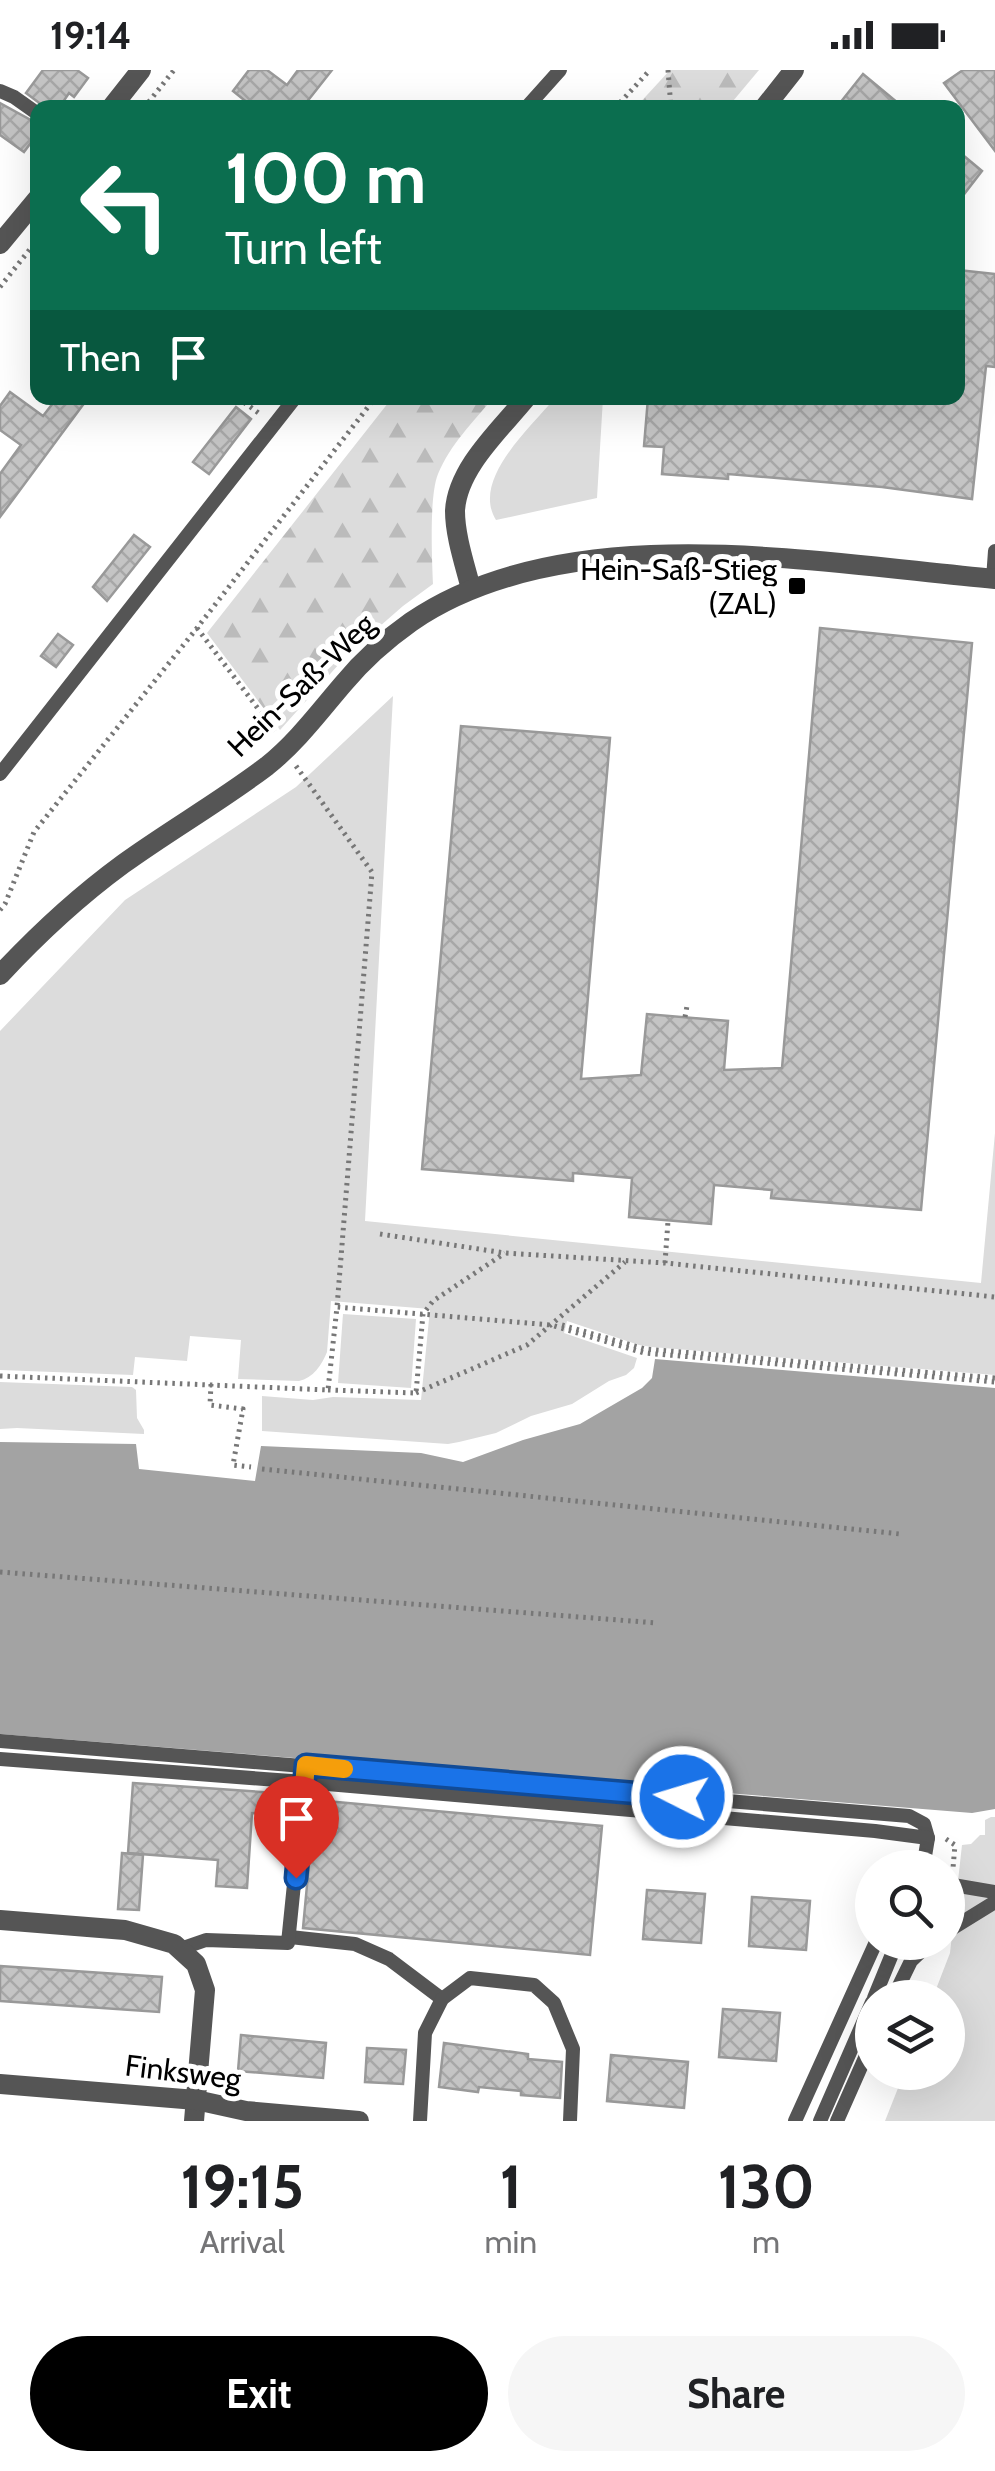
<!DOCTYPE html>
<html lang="en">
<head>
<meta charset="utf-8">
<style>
  body { margin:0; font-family:Cabin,sans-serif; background:#f6f6f6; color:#202124; height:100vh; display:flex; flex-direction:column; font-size:38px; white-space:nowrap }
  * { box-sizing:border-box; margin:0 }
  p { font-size:32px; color:#757577 }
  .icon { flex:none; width:55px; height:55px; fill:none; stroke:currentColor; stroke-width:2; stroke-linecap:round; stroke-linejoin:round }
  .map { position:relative; height:2051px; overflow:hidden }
  .drawer { display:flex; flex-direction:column; background:#fff; flex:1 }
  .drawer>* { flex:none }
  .hud { position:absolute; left:30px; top:30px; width:935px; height:305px; border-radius:20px; box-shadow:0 10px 40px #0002; background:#0b6e4f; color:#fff; overflow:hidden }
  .tools { position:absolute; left:855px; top:1780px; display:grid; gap:20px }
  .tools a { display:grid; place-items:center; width:110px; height:110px; border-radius:50%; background:#fff; box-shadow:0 10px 40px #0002; font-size:50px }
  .pin { position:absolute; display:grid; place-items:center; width:85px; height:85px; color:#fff; margin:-102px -42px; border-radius:50% 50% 50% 0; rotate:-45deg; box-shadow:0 0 10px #0007 }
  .pin .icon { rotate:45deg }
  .me { position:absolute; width:110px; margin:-55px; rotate:275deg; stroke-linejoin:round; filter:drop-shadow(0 0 8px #0008) }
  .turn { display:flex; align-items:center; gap:35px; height:210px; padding:0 30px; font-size:45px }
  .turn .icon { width:130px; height:130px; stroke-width:2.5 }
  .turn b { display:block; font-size:70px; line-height:85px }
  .then { display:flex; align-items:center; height:95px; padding:0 30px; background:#0003; gap:20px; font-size:38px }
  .eta { display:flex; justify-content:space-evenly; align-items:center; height:170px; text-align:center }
  .eta b { font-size:60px; font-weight:700; line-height:70px }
  .action { display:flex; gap:20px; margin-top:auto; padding:20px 30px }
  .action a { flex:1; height:115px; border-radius:60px; background:#000; color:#fff; font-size:40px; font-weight:700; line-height:115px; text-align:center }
  .action a+a { background:#f6f6f6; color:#202124 }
  .status { display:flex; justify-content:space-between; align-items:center; height:70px; padding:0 50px; background:#fff; direction:ltr }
  .status svg { height:28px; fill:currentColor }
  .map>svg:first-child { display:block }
  .green { fill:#dcdcdc }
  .forest { fill:url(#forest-firs) }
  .water { fill:#a3a3a3 }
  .building { fill:url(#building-cross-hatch); stroke:#999; stroke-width:2.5 }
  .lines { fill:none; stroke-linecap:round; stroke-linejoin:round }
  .path { stroke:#777; stroke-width:5; stroke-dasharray:2.5 5; stroke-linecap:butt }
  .service { stroke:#555; stroke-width:14 }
  .minor { stroke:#555; stroke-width:20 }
  .tertiary { stroke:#555; stroke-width:20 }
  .route-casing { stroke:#114b97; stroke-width:25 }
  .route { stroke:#1a73e8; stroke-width:18 }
  .slow { stroke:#f59e0b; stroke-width:18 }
  .poi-dot { fill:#000; stroke:#fff; stroke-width:4 }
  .labels { text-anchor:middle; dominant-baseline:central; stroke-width:10; stroke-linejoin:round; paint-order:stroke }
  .poi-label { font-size:30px; fill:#000; stroke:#fff; text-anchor:end }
  .street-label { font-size:30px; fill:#000; stroke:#fff }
</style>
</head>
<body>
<div class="status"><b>19:14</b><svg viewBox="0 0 49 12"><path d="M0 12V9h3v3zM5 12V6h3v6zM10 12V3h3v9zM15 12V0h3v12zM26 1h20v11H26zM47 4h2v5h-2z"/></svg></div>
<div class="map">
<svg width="995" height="2051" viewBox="0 0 995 2051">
  <defs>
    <pattern id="forest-firs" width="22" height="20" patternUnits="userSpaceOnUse" patternTransform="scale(2.5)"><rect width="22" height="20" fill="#dcdcdc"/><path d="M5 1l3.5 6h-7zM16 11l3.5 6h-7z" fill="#bbb"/></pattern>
    <pattern id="building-cross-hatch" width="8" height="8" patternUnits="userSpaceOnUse" patternTransform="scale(2.5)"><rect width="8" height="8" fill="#c4c4c4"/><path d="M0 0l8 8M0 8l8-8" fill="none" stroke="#a7a7a7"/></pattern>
  </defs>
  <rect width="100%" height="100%" fill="#fff"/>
  <g class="green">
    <path d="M555,328H603L597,428L496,450C471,410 530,358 555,328Z"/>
    <path d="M393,626L365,1151L981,1213L995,1063V1305L652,1277L639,1275L567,1251L564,1263L637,1288L634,1298L626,1305L609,1311L572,1334L531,1346L496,1363L459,1372L448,1374L262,1361V1326L313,1330L333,1327L421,1330L430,1239L331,1231L327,1282C322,1295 313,1308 299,1311L238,1309L241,1270L190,1266L187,1291L135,1287L133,1305L0,1300V961L125,830L296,717Z"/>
    <polygon points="343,1244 416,1249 411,1318 338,1313"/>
    <polygon points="0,1312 132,1317 136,1320 137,1348 144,1360 144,1364 17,1358 0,1359"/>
    <polygon points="991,1747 995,1747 995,2051 885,2051 904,2003 948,2002 948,1928 933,1927 950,1883 962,1775 971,1774 980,1765 985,1765 985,1750"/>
  </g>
  <g class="forest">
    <polygon points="670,0 759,0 728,37 636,37"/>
    <path d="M392,328H493C473,352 450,375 438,404C429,426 432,489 433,514L403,536L348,584L280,660L207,563Z"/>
  </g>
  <polygon class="water" points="655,1289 995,1318 995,1739 972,1743 0,1664 0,1372 136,1374 139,1399 255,1411 261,1376 421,1383 463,1392 523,1370 580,1354 642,1318 652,1308"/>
  <g class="building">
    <polygon points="43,0 77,0 88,8 74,27 69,23 59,38 46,38 26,23"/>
    <polygon points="249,0 267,0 287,15 298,0 332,0 302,38 254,38 233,21"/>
    <polygon points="963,0 995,0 995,81 944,13"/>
    <polygon points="863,4 904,38 836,38"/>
    <polygon points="0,33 38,54 38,63 24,82 0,65"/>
    <polygon points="958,81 982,101 958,132"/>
    <polygon points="958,200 995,204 995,297 986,296 972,429 882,417 728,404 728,409 662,404 664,377 644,376 648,328 958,328"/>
    <polygon points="10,322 43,346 57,328 88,328 0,447 0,404 21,375 0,360 0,336"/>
    <polygon points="236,337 251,349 209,404 193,392"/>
    <polygon points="134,465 150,477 107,531 93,517"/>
    <polygon points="820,558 972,573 921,1140 771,1128 772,1120 714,1115 711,1154 629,1147 632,1108 573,1103 573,1111 422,1099 461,656 610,668 581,1009 641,1005 647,944 728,951 724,1000 782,998"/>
    <polygon points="58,564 73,575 56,597 41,586"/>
    <polygon points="133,1713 291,1724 290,1746 252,1743 247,1818 216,1816 218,1790 128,1783"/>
    <polygon points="315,1730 602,1756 590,1885 303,1858"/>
    <polygon points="122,1783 143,1785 139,1840 118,1839"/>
    <polygon points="647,1820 705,1824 701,1873 643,1869"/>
    <polygon points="752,1827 810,1831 806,1880 749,1876"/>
    <polygon points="0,1896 162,1907 159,1942 0,1931"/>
    <polygon points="723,1939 780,1943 776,1991 719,1987"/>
    <polygon points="241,1965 326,1973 323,2008 238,2001"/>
    <polygon points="444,1973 528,1984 528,1989 562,1992 560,2028 521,2025 521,2021 479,2017 478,2022 439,2017"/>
    <polygon points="367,1978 406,1980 403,2014 365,2012"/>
    <polygon points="611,1985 688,1992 684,2038 607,2031"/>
  </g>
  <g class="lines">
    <g class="path">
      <polyline points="668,0 671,38"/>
      <polyline points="144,38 174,0"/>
      <polyline points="615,38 650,0"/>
      <polyline points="0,217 38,169"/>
      <polyline points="238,328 260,344"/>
      <polyline points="197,558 275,661"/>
      <polyline points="296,696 372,802 337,1237"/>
      <polyline points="0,840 5,834 34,762 197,558 375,328"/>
      <polyline points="685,947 687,936"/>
      <polyline points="380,1164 505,1183 665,1193 995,1227"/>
      <polyline points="665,1193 668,1151"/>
      <polyline points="562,1255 645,1279 995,1308"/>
      <polyline points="0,1306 328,1320 337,1237 551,1255 644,1283 995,1312"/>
      <polyline points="211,1314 210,1335 243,1339 233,1395 251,1397"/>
      <polyline points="328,1320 416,1323 423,1244 433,1231 505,1183"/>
      <polyline points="416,1323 527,1275 625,1192"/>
      <polyline points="262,1399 900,1464"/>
      <polyline points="0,1502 657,1553"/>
      <polyline points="946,1769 955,1775 953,1798"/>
    </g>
    <g class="service">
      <polyline points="0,21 14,27 38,44"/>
      <polyline points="526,38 560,0"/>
      <polyline points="993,509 995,481"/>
      <polyline points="0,704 295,328"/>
      <polyline points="0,1671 909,1746 924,1754 928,1768 923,1798"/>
      <polyline points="0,1689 304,1712 875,1761 928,1768"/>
      <polyline points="948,1821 953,1815 995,1822"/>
      <polyline points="948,1861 995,1832"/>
      <polyline points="290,1867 355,1874 389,1889 442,1929"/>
      <polyline points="180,1879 206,1870 288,1873 305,1706"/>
      <polyline points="874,1928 897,1872"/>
      <polyline points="893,1928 911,1891 931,1872"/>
      <polyline points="420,2051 425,1963 442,1929 470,1908 534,1915 554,1933 573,1979 570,2051"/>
      <polyline points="795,2051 876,1872"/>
      <polyline points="820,2051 872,1932"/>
      <polyline points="837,2051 872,1972"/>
    </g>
    <g class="minor">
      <polyline points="764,38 794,0"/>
      <path d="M471,519C465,495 455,466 455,441C457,398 501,359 526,328"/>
      <path d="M0,905C38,864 78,827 123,794C170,760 221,731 267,696C297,672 319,642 344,613C363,590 387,569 411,552C567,445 818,493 995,509"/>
      <polyline points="0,1850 125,1860 174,1874 196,1894 205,1920 194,2051"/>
      <polyline points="0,2014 196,2030 246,2041 359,2051"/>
    </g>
    <g class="tertiary">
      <polyline points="111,38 141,0"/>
      <polyline points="0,174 38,128"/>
    </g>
  </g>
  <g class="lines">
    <defs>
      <polyline id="route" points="296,1808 306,1695 682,1727"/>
    </defs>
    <use href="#route" class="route-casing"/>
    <use href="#route" class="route"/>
    <polyline class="slow" points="300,1755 306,1695 344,1699"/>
  </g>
  <rect class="poi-dot" x="787" y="506" width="20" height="20" rx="5"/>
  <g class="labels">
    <g class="poi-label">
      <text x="777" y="499">Hein-Saß-Stieg<tspan x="777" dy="34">(ZAL)</tspan></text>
    </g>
    <g class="street-label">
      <text transform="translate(301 615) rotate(-44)">Hein-Saß-Weg</text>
      <text transform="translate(183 2002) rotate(7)">Finksweg</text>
    </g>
  </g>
</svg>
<div class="tools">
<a><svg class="icon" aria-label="search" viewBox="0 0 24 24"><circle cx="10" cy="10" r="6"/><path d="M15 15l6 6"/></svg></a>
<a><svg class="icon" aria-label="layers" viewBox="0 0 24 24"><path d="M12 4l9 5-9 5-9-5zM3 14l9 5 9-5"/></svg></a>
</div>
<div class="pin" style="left:296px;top:1808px;background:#d93025"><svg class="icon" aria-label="arrive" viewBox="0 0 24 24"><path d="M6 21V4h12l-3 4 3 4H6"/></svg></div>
<svg class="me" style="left:682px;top:1727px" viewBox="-20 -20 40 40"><circle r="17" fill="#1a73e8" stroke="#fff" stroke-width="3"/><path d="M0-11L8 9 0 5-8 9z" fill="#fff"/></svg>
<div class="hud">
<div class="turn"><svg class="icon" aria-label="left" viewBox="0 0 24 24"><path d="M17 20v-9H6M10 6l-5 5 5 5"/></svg><div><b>100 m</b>Turn left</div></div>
<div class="then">Then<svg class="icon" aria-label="arrive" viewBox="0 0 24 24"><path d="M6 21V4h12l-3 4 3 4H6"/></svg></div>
</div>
</div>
<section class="drawer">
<div class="eta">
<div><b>19:15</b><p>Arrival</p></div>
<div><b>1</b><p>min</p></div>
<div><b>130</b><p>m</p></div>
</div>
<div class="action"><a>Exit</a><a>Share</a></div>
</section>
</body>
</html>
